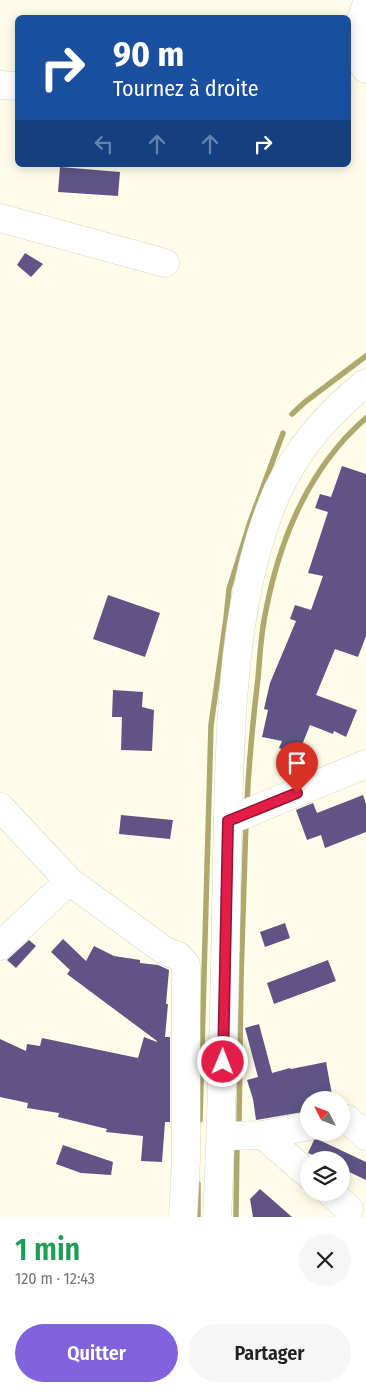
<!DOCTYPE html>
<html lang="fr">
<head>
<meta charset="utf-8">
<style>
  body { margin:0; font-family:"Fira Sans Condensed",sans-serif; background:#f6f6f6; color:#222; height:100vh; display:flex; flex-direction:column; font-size:19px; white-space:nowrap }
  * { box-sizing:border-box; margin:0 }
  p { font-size:16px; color:#767676 }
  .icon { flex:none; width:28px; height:28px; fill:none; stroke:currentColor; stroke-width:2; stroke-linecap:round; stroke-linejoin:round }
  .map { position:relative; height:1217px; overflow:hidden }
  .details { display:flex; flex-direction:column; background:#fff; flex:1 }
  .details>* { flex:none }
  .hud { position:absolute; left:15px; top:15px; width:336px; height:152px; border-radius:8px; box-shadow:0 2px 12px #0003; background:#1a4fa0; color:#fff; overflow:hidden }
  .needle { width:32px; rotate:312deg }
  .tools { position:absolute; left:300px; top:1091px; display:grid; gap:10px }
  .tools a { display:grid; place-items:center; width:50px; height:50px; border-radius:50%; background:#fff; box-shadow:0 2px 12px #0003; font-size:25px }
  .pin { position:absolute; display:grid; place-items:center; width:42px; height:42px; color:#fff; margin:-51px -21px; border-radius:50% 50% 50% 0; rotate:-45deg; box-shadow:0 0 5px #0007 }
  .pin .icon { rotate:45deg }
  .me { position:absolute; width:55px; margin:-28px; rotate:1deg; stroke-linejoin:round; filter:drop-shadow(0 0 4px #0008) }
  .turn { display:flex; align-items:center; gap:18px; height:105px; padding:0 15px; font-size:22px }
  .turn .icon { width:65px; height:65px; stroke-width:2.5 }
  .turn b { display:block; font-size:35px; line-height:42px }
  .lanes { display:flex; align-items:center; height:48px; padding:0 15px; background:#0003; justify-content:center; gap:25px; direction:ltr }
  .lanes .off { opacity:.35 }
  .round { display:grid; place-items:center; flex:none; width:52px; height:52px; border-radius:26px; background:#f6f6f6 }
  .headline { display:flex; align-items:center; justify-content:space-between; height:85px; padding:0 15px }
  h1 { font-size:30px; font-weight:600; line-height:38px; color:#1e9e55 }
  .cta { display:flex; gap:10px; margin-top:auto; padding:10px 15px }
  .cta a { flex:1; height:58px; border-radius:30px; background:#8162dd; color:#fff; font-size:20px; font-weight:600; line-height:58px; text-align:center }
  .cta a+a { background:#f6f6f6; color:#222 }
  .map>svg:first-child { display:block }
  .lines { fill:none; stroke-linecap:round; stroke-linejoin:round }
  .stream { stroke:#afa86e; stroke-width:5.5 }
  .building { fill:#5e5586 }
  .minor-casing { stroke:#d7d5bd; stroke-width:29 }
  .minor { stroke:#fff; stroke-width:28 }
  .route-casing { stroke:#92132f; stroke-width:12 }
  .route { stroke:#e11d48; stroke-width:9 }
</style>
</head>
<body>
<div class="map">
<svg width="366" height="1217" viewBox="0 0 366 1217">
  <rect width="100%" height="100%" fill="#fffde9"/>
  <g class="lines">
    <g class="stream">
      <polyline points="292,414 305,402 366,356"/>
      <path d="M247,803C249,761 253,720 258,678C260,655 261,632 266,610C280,538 310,466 366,418"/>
      <polyline points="200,1120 211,725 226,619 229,589 250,522 283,433"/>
      <polyline points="239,1124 241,978 246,821"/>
      <polyline points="198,1217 198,1184"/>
      <polyline points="236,1217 237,1145"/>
    </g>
  </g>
  <g class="building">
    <polygon points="60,167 120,172 118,196 58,192"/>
    <polygon points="25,253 43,264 31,277 17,265"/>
    <polygon points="342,466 366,474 366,636 358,657 335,649 316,695 357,710 346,737 334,731 333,734 310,725 298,755 279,748 282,741 262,737 268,710 264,709 270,683 296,621 290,619 295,605 311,610 323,576 308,573 328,512 315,508 320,494 331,497"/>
    <polygon points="108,595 160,613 145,657 93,639"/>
    <polygon points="113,690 143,692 142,707 154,710 152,751 121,750 122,717 112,717"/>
    <polygon points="363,795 366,804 366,832 325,848 321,835 307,840 296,810 313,803 317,813"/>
    <polygon points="121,815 173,820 170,839 119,834"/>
    <polygon points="285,923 290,938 265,947 260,932"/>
    <polygon points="63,939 86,961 94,946 114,956 140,960 140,963 158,965 169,970 166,1004 168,1004 165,1037 170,1037 170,1122 165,1122 162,1162 141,1161 143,1136 106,1132 107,1129 58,1117 59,1113 27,1108 28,1103 0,1097 0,1039 26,1051 27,1044 40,1046 42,1038 138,1058 144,1037 157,1042 157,1041 67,974 70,970 51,952"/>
    <polygon points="29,940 36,946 16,968 7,960"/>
    <polygon points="328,960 336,981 274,1004 267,983"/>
    <polygon points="259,1024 272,1073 290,1068 291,1069 326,1062 333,1100 309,1100 309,1111 256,1120 253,1099 247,1080 258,1077 245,1028"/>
    <polygon points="317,1139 366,1162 366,1180 341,1168 341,1160 324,1160 308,1153 314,1140"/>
    <polygon points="63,1145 113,1162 111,1175 81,1173 56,1164"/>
    <polygon points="260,1189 292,1217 253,1217 250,1199"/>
  </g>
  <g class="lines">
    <defs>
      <g id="minor">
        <polyline points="366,6 361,19 358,56 366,69"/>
        <polyline points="0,85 18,86"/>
        <polyline points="0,218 165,263"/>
        <polyline points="0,807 69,881 165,951 178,956 186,965 186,1161 183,1217"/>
        <polyline points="228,821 366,764"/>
        <polyline points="0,946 69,881"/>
        <polyline points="347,1119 366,1136"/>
        <polyline points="263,1135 309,1175"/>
        <polyline points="221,1136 263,1135 309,1126"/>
        <polyline points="330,1192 349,1209"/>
        <path d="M217,1217C223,1099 225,980 227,862C230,743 229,600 278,490C299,446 328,413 366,383"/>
      </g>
    </defs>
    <use href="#minor" class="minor-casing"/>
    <use href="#minor" class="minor"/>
  </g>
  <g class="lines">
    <defs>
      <polyline id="route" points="223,1062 228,821 297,793"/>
    </defs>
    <use href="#route" class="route-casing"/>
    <use href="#route" class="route"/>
  </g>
</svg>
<div class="tools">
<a><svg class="needle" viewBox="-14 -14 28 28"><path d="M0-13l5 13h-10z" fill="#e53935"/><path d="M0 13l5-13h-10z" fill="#767676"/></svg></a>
<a><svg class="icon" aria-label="layers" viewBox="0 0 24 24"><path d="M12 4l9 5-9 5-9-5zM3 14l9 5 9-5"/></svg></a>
</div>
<div class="pin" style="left:297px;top:793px;background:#d93025"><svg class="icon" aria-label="arrive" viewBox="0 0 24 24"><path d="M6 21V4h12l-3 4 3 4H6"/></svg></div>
<svg class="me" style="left:223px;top:1062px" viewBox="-20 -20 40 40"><circle r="17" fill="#e11d48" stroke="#fff" stroke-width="3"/><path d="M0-11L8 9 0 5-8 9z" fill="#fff"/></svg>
<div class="hud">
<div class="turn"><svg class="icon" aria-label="right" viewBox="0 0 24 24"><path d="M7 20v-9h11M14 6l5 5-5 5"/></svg><div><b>90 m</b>Tournez à droite</div></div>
<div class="lanes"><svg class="icon off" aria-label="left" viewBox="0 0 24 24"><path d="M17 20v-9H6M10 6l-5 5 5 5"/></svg><svg class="icon off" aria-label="ahead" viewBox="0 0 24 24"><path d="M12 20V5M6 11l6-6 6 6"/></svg><svg class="icon off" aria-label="ahead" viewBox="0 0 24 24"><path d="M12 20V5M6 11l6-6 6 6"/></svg><svg class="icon" aria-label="right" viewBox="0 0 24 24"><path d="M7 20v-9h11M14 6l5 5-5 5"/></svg></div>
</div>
</div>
<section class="details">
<div class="headline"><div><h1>1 min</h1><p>120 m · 12:43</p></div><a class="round"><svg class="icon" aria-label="close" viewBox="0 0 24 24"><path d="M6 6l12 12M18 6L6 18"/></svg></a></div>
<div class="cta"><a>Quitter</a><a>Partager</a></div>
</section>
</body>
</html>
